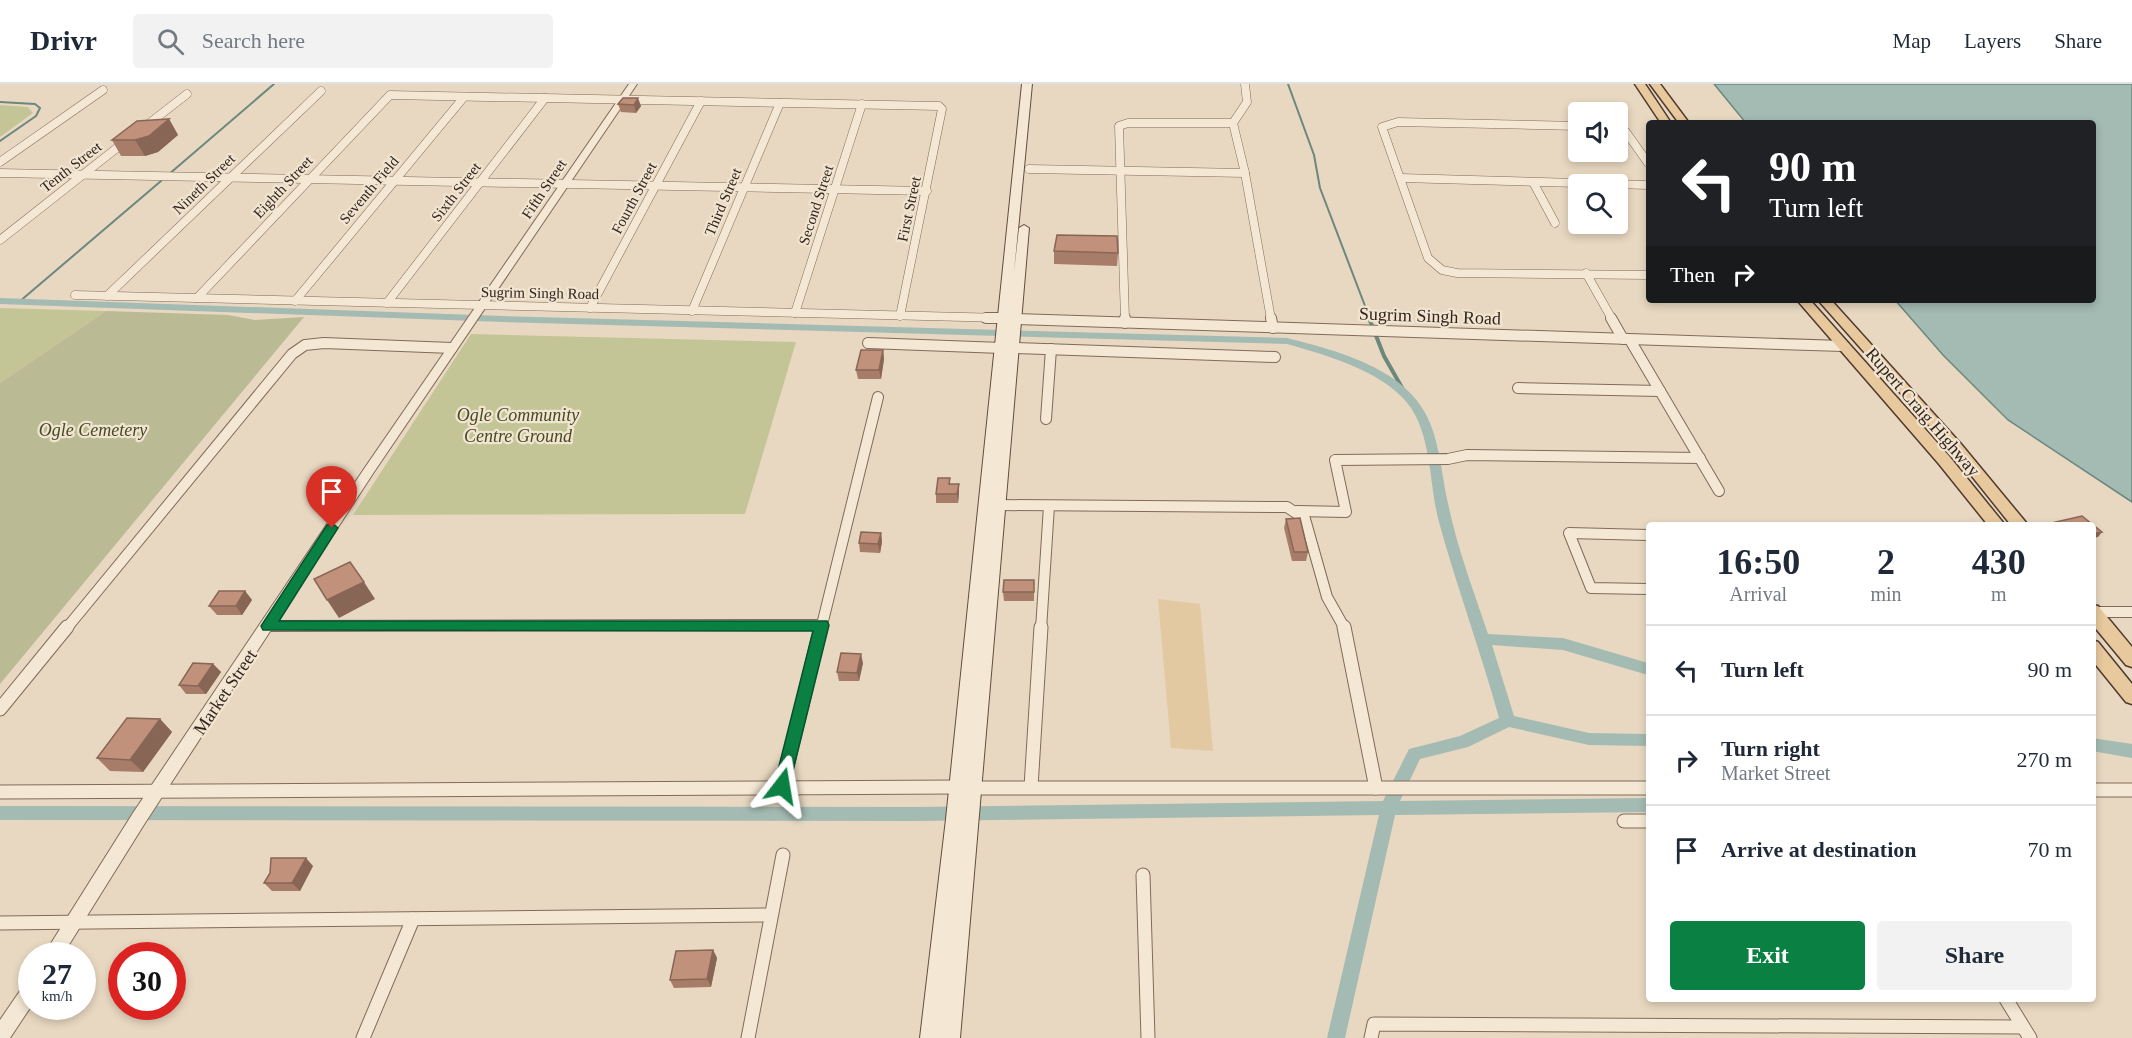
<!DOCTYPE html>
<html lang="en">
<head>
<meta charset="utf-8">
<style>
  body { margin:0; font-family:Georgia,serif; background:#f2f2f3; color:#1f2937; height:100vh; display:flex; flex-direction:column; font-size:22px; white-space:nowrap }
  * { box-sizing:border-box; margin:0 }
  p { font-size:20px; color:#747a83 }
  .icon { flex:none; width:33px; height:33px; fill:none; stroke:currentColor; stroke-width:2; stroke-linecap:round; stroke-linejoin:round }
  .map { position:relative; flex:1; overflow:hidden }
  .drawer { position:absolute; left:1646px; top:438px; width:450px; height:480px; display:flex; flex-direction:column; background:#fff; border-radius:6px; box-shadow:0 3px 9px #0003 }
  .drawer>* { flex:none }
  .banner { position:absolute; left:1646px; top:36px; width:450px; height:183px; border-radius:6px; box-shadow:0 3px 9px #0003; background:#202124; color:#fff; overflow:hidden }
  .buttons { position:absolute; left:1568px; top:18px; display:grid; gap:12px }
  .buttons a { display:grid; place-items:center; width:60px; height:60px; border-radius:6px; background:#fff; box-shadow:0 3px 9px #0003; font-size:30px }
  .speed { position:absolute; left:18px; top:858px; display:flex; gap:12px; font-size:30px; font-weight:700; text-align:center }
  .speed>* { display:grid; place-content:center; width:78px; height:78px; border-radius:50%; background:#fff; box-shadow:0 3px 9px #0003; line-height:1 }
  .speed small { font-size:15px; font-weight:400 }
  .speed .limit { border:9px solid #d22; background:#fff; color:#111 }
  .pin { position:absolute; display:grid; place-items:center; width:51px; height:51px; color:#fff; margin:-62px -26px; border-radius:50% 50% 50% 0; rotate:-45deg; box-shadow:0 0 6px #0007 }
  .pin .icon { rotate:45deg }
  .me { position:absolute; width:66px; margin:-33px; rotate:14deg; stroke-linejoin:round; filter:drop-shadow(0 0 4px #0008) }
  .turn { display:flex; align-items:center; gap:21px; height:126px; padding:0 24px; font-size:27px }
  .turn .icon { width:78px; height:78px; stroke-width:2.5 }
  .turn b { display:block; font-size:42px; line-height:51px }
  .then { display:flex; align-items:center; height:57px; padding:0 24px; background:#0003; gap:12px; font-size:22px }
  .eta { display:flex; justify-content:space-evenly; align-items:center; height:102px; text-align:center }
  .eta b { font-size:36px; font-weight:800; line-height:42px }
  .action { display:flex; gap:12px; margin-top:auto; padding:12px 24px }
  .action a { flex:1; height:69px; border-radius:6px; background:#0b8043; color:#fff; font-size:24px; font-weight:800; line-height:69px; text-align:center }
  .action a+a { background:#f2f2f3; color:#1f2937 }
  ul { padding:0; list-style:none }
  li { display:flex; align-items:center; gap:18px; height:90px; padding:0 24px; border-top:2px solid #e0e1e3 }
  li div { flex:1 }
  li b { display:block; font-size:22px }
  li em { font-style:normal }
  header { display:flex; align-items:center; gap:36px; box-sizing:border-box; height:84px; padding:0 30px; background:#fff; border-bottom:2px solid #e0e1e3 }
  header strong { font-size:28px }
  nav { display:flex; gap:33px; margin-inline-start:auto; font-size:21px }
  .search { width:420px; height:54px; background:#f2f2f3; display:flex; align-items:center; gap:15px; box-sizing:border-box; padding:0 21px; border-radius:6px; color:#747a83; font-size:22px }
  .map>svg:first-child { display:block }
  .green { fill:#c4c597 }
  .sand { fill:#e2c9a1 }
  .cemetery { fill:#baba95 }
  .water { fill:#a3bbb2; stroke:#6c887e; stroke-width:1.5 }
  .lines { fill:none; stroke-linecap:round; stroke-linejoin:round }
  .stream-far1 { stroke:#6c887e; stroke-width:2 }
  .stream { stroke:#6c887e; stroke-width:4 }
  .canal { fill:#a3bbb2; fill-rule:evenodd }
  .minor-far2-casing { stroke:#806b5b; stroke-width:9 }
  .minor-far1-casing { stroke:#806b5b; stroke-width:12 }
  .minor-casing { stroke:#806b5b; stroke-width:15 }
  .tertiary-casing { stroke:#806b5b; stroke-width:2 }
  .secondary-casing { stroke:#624c3e; stroke-width:2 }
  .primary-casing { stroke:#4e3a2f; stroke-width:3 }
  .minor-far2 { stroke:#f4e7d3; stroke-width:8 }
  .minor-far1 { stroke:#f4e7d3; stroke-width:10 }
  .minor { stroke:#f4e7d3; stroke-width:13 }
  .tertiary { fill:#f4e7d3; fill-rule:evenodd }
  .secondary { fill:#f4e7d3; fill-rule:evenodd }
  .primary { fill:#e8c89d; fill-rule:evenodd }
  .wall { fill:#a77d6a }
  .shaded-wall { fill:#886656 }
  .building { fill:#c2917b; stroke:#886656; stroke-width:1.5 }
  .route { fill:#0b8043; stroke:#07532c; stroke-width:1.5 }
  .labels { text-anchor:middle; dominant-baseline:central; stroke-width:4.5; stroke-linejoin:round; paint-order:stroke }
  .far-street-label { font-size:15px; fill:#31251d; stroke:#f1e4d0 }
  .street-label { font-size:18px; fill:#31251d; stroke:#f1e4d0 }
  .park-label { font-size:18px; font-style:italic; fill:#464b26; stroke:#f1e4d0 }
</style>
</head>
<body>
<header>
<strong>Drivr</strong>
<div class="search"><svg class="icon" aria-label="search" viewBox="0 0 24 24"><circle cx="10" cy="10" r="6"/><path d="M15 15l6 6"/></svg>Search here</div>
<nav><a>Map</a><a>Layers</a><a>Share</a></nav>
</header>
<div class="map">
<svg width="2132" height="954" viewBox="0 0 2132 954">
  <rect width="100%" height="100%" fill="#e8d8c1"/>
  <g class="green">
    <polygon points="0,21 28,23 33,29 0,53"/>
    <polygon points="0,224 106,227 0,299"/>
    <polygon points="471,250 796,258 745,430 353,431"/>
  </g>
  <polygon class="sand" points="1158,515 1200,520 1213,667 1171,664"/>
  <polygon class="cemetery" points="106,227 228,231 255,236 304,233 0,600 0,299"/>
  <polygon class="water" points="1714,0 2132,0 2132,418 2008,336 1943,271 1895,216 2092,216 2092,39 1746,39"/>
  <g class="lines">
    <g class="stream-far1">
      <polyline points="1288,0 1314,71 1320,104 1370,235"/>
      <polyline points="0,18 35,20 40,24 36,32 0,57"/>
      <polyline points="168,91 274,0"/>
      <polyline points="19,218 161,97"/>
    </g>
    <polyline class="stream" points="1369,234 1384,272 1405,309"/>
    <g class="canal">
      <path d="M0,214L503,232L1287,254C1338,267 1409,285 1430,339C1441,366 1442,396 1449,424C1458,466 1474,508 1488,550L1563,554L1648,579V591L1563,566L1492,561L1514,632L1589,649L1648,650V662L1589,661L1509,643L1468,663L1420,675L1400,717L1648,714V728L1395,731L1345,954H1327L1379,731L916,737L0,736V722L916,723L1383,717L1409,665L1460,652L1499,634C1481,568 1457,504 1439,438C1428,398 1433,344 1402,313C1373,284 1325,271 1287,260L503,238L0,220Z"/>
      <polygon points="2092,654 2132,660 2132,674 2092,667"/>
    </g>
    <defs>
      <g id="minor-far2">
        <polyline points="1245,0 1247,18 1233,39 1245,89 1271,235"/>
        <polyline points="1578,42 1398,38 1382,43 1428,174 1442,186 1457,189 1648,191"/>
        <polyline points="1617,43 1626,48 1648,79"/>
        <polyline points="142,45 187,10"/>
        <polyline points="0,78 103,6"/>
        <polyline points="1029,85 1245,89"/>
        <polyline points="0,89 927,107"/>
        <polyline points="1401,94 1648,101"/>
        <polyline points="1533,98 1555,139"/>
        <polyline points="0,156 127,56"/>
        <polyline points="1586,189 1612,235"/>
        <polyline points="75,211 1005,234"/>
        <polyline points="107,212 321,7"/>
        <polyline points="197,214 390,11 939,22 942,25 900,232"/>
        <polyline points="295,217 464,13"/>
        <polyline points="387,219 545,14"/>
        <polyline points="590,224 701,17"/>
        <polyline points="692,227 780,19"/>
        <polyline points="795,229 862,20"/>
        <polyline points="1125,235 1119,42 1128,39 1233,39"/>
      </g>
      <g id="minor-far1">
        <polyline points="986,234 1005,234"/>
        <polyline points="1125,234 1125,239"/>
        <polyline points="1271,234 1273,244"/>
        <polyline points="1611,234 1623,255"/>
        <polyline points="1016,235 1843,262"/>
        <polyline points="1630,256 1719,407"/>
        <polyline points="868,259 1002,264"/>
        <polyline points="1014,264 1275,273"/>
        <polyline points="1518,304 1660,307"/>
        <polyline points="1046,335 1051,265"/>
        <polyline points="1000,421 1287,423 1305,435 1327,513 1345,545"/>
        <polyline points="1297,427 1346,428 1335,376 1448,375 1467,371 1700,374"/>
        <polyline points="1648,451 1569,449 1591,504 1648,505"/>
        <polyline points="2093,528 2132,528"/>
        <polyline points="268,542 822,541"/>
        <polyline points="66,545 292,270 305,261 324,259 452,264"/>
        <polyline points="821,545 878,313"/>
        <polyline points="1041,545 1049,422"/>
      </g>
      <g id="minor">
        <polyline points="1344,543 1376,704"/>
        <polyline points="0,625 67,543"/>
        <polyline points="782,702 821,543"/>
        <polyline points="1031,703 1041,543"/>
        <polyline points="972,704 1648,704"/>
        <polyline points="2092,706 2132,706"/>
        <polyline points="0,708 958,703"/>
        <polyline points="1624,737 1648,737"/>
        <polyline points="1143,791 1148,954"/>
        <polyline points="0,839 770,831"/>
        <polyline points="2006,915 2030,954"/>
        <polyline points="363,954 413,835"/>
        <polyline points="748,954 783,771"/>
        <polyline points="1371,954 1374,940 2022,943"/>
      </g>
      <g id="tertiary">
        <polygon points="629,0 637,0 374,388 145,739 62,872 43,872 133,729 366,382"/>
        <polygon points="32,895 32,921 10,954 0,954 0,936 26,898"/>
      </g>
      <polygon id="secondary" points="1022,0 1032,0 1014,188 1019,144 1024,141 1029,144 960,954 920,954 946,735"/>
      <g id="primary">
        <polygon points="1635,0 1645,0 1671,39 1661,39"/>
        <polygon points="1650,0 1660,0 1689,39 1679,39"/>
        <polygon points="1797,216 1810,216 1949,372 2005,441 1988,441 1939,380"/>
        <polygon points="1818,216 1831,216 1961,360 2028,441 2011,441 1951,366"/>
        <polygon points="2092,521 2098,522 2132,563 2132,583 2126,581 2092,540"/>
        <polygon points="2092,556 2098,558 2132,600 2132,620 2126,618 2092,576"/>
      </g>
    </defs>
    <use href="#minor-far2" class="minor-far2-casing"/>
    <use href="#minor-far1" class="minor-far1-casing"/>
    <use href="#minor" class="minor-casing"/>
    <use href="#tertiary" class="tertiary-casing"/>
    <use href="#secondary" class="secondary-casing"/>
    <use href="#primary" class="primary-casing"/>
    <use href="#minor-far2" class="minor-far2"/>
    <use href="#minor-far1" class="minor-far1"/>
    <use href="#minor" class="minor"/>
    <use href="#tertiary" class="tertiary"/>
    <use href="#secondary" class="secondary"/>
    <use href="#primary" class="primary"/>
  </g>
  <g class="wall">
    <polygon points="623,14 641,22 636,29 621,28 618,20"/>
    <polygon points="169,35 178,51 158,68 145,72 121,72 112,56"/>
    <polygon points="1054,167 1118,169 1117,182 1054,180"/>
    <polygon points="883,266 884,275 881,295 858,295 856,286"/>
    <polygon points="950,394 950,400 959,400 959,409 958,419 936,419 936,410"/>
    <polygon points="1286,435 1308,468 1306,477 1292,477 1284,444"/>
    <polygon points="881,449 882,458 880,469 860,468 859,459"/>
    <polygon points="1034,496 1034,517 1004,517 1003,508"/>
    <polygon points="245,507 252,516 242,531 217,531 209,522"/>
    <polygon points="863,579 859,597 839,597 837,588"/>
    <polygon points="213,580 221,588 206,610 186,610 179,601"/>
    <polygon points="160,635 172,648 143,688 110,687 97,674"/>
    <polygon points="313,782 300,807 272,807 264,799"/>
    <polygon points="713,866 717,874 711,903 674,904 670,896"/>
  </g>
  <g class="shaded-wall">
    <polygon points="638,14 641,22 636,29 634,21"/>
    <polygon points="169,35 178,51 158,68 145,72 135,56"/>
    <polygon points="883,266 884,275 881,295 879,286"/>
    <polygon points="959,400 959,409 958,419 957,410"/>
    <polygon points="2102,448 2098,453 2092,454 2092,450"/>
    <polygon points="881,449 882,458 880,469 878,460"/>
    <polygon points="364,498 375,515 339,534 327,516"/>
    <polygon points="245,507 252,516 242,531 236,522"/>
    <polygon points="861,570 863,579 859,597 857,589"/>
    <polygon points="213,580 221,588 206,610 198,602"/>
    <polygon points="160,635 172,648 143,688 130,676"/>
    <polygon points="306,774 313,782 300,807 292,799"/>
    <polygon points="713,866 717,874 711,903 707,895"/>
  </g>
  <g class="building">
    <polygon points="623,14 638,14 634,21 618,20"/>
    <polygon points="169,35 149,52 135,56 112,56 137,37"/>
    <polygon points="1057,151 1117,152 1118,169 1054,167"/>
    <polygon points="861,266 883,266 879,286 856,286"/>
    <polygon points="938,394 950,394 949,400 959,400 957,410 936,410"/>
    <polygon points="2082,432 2102,448 2092,450 2092,441 2054,441 2051,439"/>
    <polygon points="1300,434 1308,468 1294,468 1286,435"/>
    <polygon points="861,448 881,449 878,460 859,459"/>
    <polygon points="350,478 364,498 327,516 314,495"/>
    <polygon points="1004,496 1034,496 1034,508 1003,508"/>
    <polygon points="219,507 245,507 236,522 209,522"/>
    <polygon points="841,569 861,570 857,589 837,588"/>
    <polygon points="193,579 213,580 198,602 179,601"/>
    <polygon points="127,634 160,635 130,676 97,674"/>
    <polygon points="271,774 306,774 292,799 264,799 270,789"/>
    <polygon points="713,866 707,895 670,896 676,867"/>
  </g>
  <polygon class="route" points="332,439 338,444 279,537 827,537 829,541 788,707 777,707 774,702 813,547 263,546 261,542 263,539 327,441"/>
  <g class="labels">
    <g class="far-street-label">
      <text transform="translate(71 83) rotate(-38)">Tenth Street</text>
      <text transform="translate(204 100) rotate(-44)">Nineth Street</text>
      <text transform="translate(283 103) rotate(-47)">Eighth Street</text>
      <text transform="translate(544 105) rotate(-56)">Fifth Street</text>
      <text transform="translate(369 106) rotate(-50)">Seventh Field</text>
      <text transform="translate(456 108) rotate(-52)">Sixth Street</text>
      <text transform="translate(634 114) rotate(-62)">Fourth Street</text>
      <text transform="translate(723 118) rotate(-67)">Third Street</text>
      <text transform="translate(816 121) rotate(-72)">Second Street</text>
      <text transform="translate(909 125) rotate(-78)">First Street</text>
      <text transform="translate(540 209) rotate(1)">Sugrim Singh Road</text>
    </g>
    <g class="street-label">
      <text transform="translate(1430 232) rotate(2)">Sugrim Singh Road</text>
      <text transform="translate(1923 328) rotate(49)">Rupert Craig Highway</text>
      <text transform="translate(225 608) rotate(-56)">Market Street</text>
    </g>
    <g class="park-label">
      <text x="518" y="331">Ogle Community<tspan x="518" dy="21">Centre Ground</tspan></text>
      <text x="93" y="346">Ogle Cemetery</text>
    </g>
  </g>
</svg>
<div class="buttons">
<a><svg class="icon" aria-label="sound" viewBox="0 0 24 24"><path d="M4 9h4l5-4v14l-5-4H4zM17 9q2 3 0 6"/></svg></a>
<a><svg class="icon" aria-label="search" viewBox="0 0 24 24"><circle cx="10" cy="10" r="6"/><path d="M15 15l6 6"/></svg></a>
</div>
<div class="speed"><div>27<small>km/h</small></div><div class="limit">30</div></div>
<div class="pin" style="left:332px;top:444px;background:#d93025"><svg class="icon" aria-label="arrive" viewBox="0 0 24 24"><path d="M6 21V4h12l-3 4 3 4H6"/></svg></div>
<svg class="me" style="left:782px;top:702px" viewBox="-20 -20 40 40"><path d="M0-17L14 15 0 8-14 15z" fill="#0b8043" stroke="#fff" stroke-width="4"/></svg>
<div class="banner">
<div class="turn"><svg class="icon" aria-label="left" viewBox="0 0 24 24"><path d="M17 20v-9H6M10 6l-5 5 5 5"/></svg><div><b>90 m</b>Turn left</div></div>
<div class="then">Then<svg class="icon" aria-label="right" viewBox="0 0 24 24"><path d="M7 20v-9h11M14 6l5 5-5 5"/></svg></div>
</div>
<section class="drawer">
<div class="eta">
<div><b>16:50</b><p>Arrival</p></div>
<div><b>2</b><p>min</p></div>
<div><b>430</b><p>m</p></div>
</div>
<ul>
<li><svg class="icon" aria-label="left" viewBox="0 0 24 24"><path d="M17 20v-9H6M10 6l-5 5 5 5"/></svg><div><b>Turn left</b></div><em>90 m</em></li>
<li><svg class="icon" aria-label="right" viewBox="0 0 24 24"><path d="M7 20v-9h11M14 6l5 5-5 5"/></svg><div><b>Turn right</b><p>Market Street</p></div><em>270 m</em></li>
<li><svg class="icon" aria-label="arrive" viewBox="0 0 24 24"><path d="M6 21V4h12l-3 4 3 4H6"/></svg><div><b>Arrive at destination</b></div><em>70 m</em></li>
</ul>
<div class="action"><a>Exit</a><a>Share</a></div>
</section>
</div>
</body>
</html>
